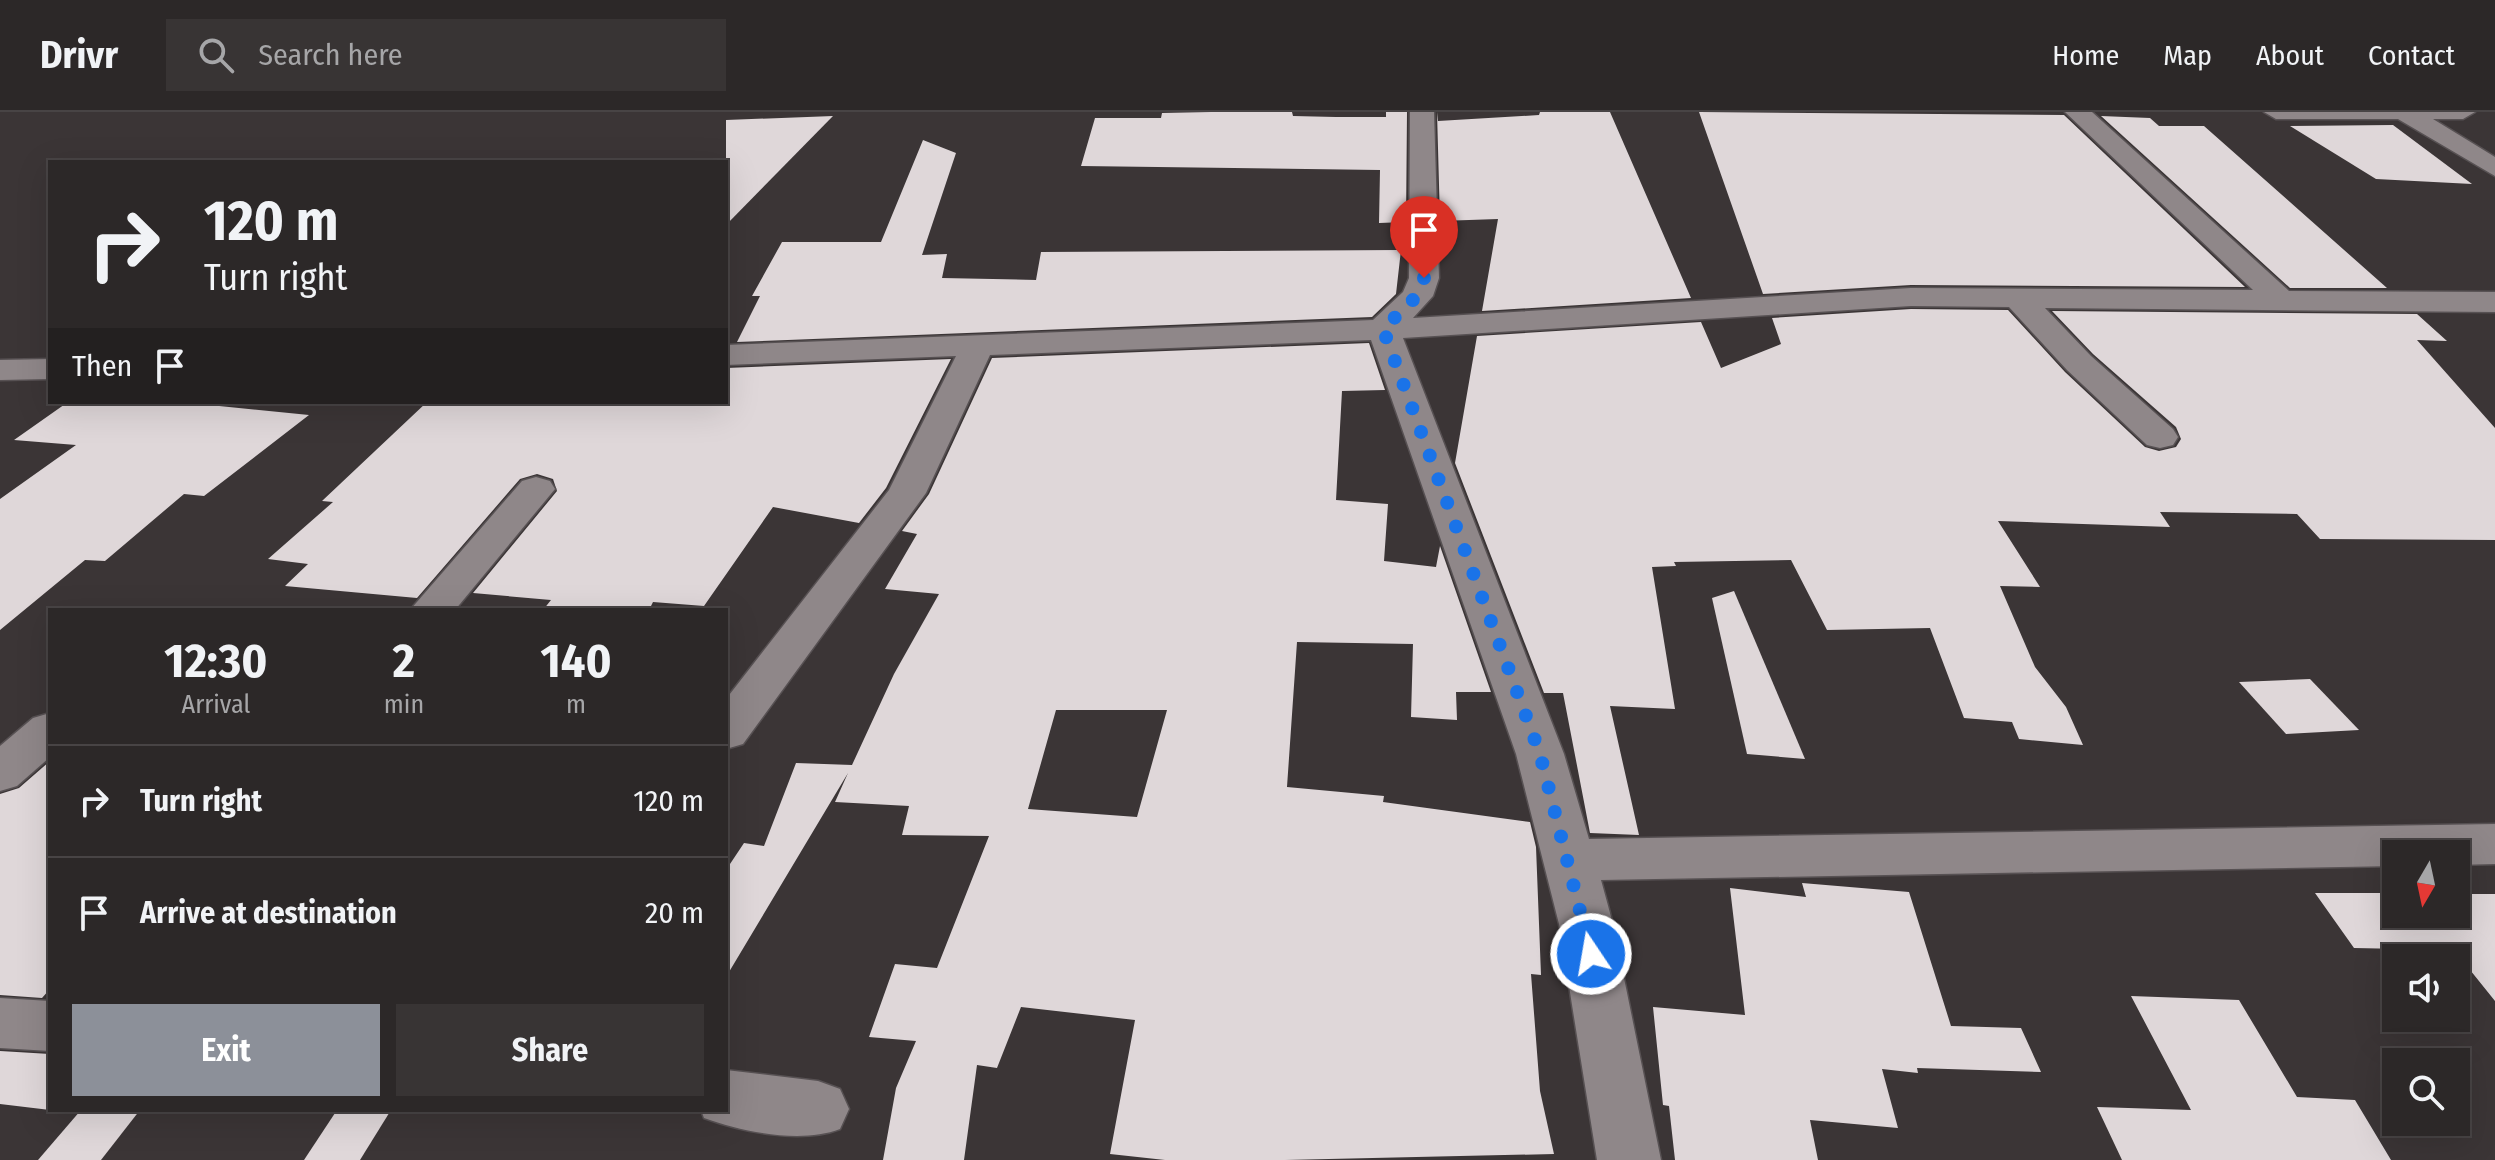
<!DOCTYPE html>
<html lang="en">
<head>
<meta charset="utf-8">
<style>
  body { margin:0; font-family:"Fira Sans Condensed",sans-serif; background:#383434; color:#f1f3f6; height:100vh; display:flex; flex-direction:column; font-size:30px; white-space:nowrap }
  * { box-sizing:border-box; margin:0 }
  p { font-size:26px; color:#a6a6a8 }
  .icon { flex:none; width:44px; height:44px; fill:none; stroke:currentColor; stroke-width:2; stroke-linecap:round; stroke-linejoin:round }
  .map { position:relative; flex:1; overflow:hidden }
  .details { position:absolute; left:48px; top:496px; width:680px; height:504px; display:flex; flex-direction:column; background:#2c2828; border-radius:0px; box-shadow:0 8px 32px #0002,0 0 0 2px #484445 }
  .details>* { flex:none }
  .guide { position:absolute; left:48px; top:48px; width:680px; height:244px; border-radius:0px; box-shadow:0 8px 32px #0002,0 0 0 2px #484445; background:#2c2828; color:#f1f3f6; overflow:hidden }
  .needle { width:52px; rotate:189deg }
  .tools { position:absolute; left:2382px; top:728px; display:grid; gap:16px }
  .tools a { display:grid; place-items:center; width:88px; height:88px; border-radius:0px; background:#2c2828; box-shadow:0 8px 32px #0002,0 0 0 2px #484445; font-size:40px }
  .pin { position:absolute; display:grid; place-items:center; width:68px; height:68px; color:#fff; margin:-82px -34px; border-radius:50% 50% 50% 0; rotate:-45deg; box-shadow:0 0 8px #0007 }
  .pin .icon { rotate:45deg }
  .me { position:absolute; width:88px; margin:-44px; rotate:348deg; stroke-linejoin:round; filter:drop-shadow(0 0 6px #0008) }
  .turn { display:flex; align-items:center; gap:28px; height:168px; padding:0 24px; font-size:36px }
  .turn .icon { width:104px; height:104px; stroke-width:2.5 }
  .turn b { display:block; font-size:56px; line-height:68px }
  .then { display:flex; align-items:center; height:76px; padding:0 24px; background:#0003; gap:16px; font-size:30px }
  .eta { display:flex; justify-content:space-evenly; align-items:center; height:136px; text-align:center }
  .eta b { font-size:48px; font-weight:700; line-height:56px }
  .button { display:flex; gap:16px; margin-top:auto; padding:16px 24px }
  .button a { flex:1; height:92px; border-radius:0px; background:#8c9099; color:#fff; font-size:32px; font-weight:700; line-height:92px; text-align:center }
  .button a+a { background:#383434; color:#f1f3f6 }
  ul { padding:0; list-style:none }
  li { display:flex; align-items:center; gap:24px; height:112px; padding:0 24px; border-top:2px solid #484445 }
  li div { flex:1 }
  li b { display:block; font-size:30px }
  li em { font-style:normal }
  header { display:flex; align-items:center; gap:48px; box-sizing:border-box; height:112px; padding:0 40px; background:#2c2828; border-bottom:2px solid #484445 }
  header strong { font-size:38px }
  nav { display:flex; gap:44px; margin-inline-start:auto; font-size:28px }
  .search { width:560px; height:72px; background:#383434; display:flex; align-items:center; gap:20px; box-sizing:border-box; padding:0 28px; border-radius:0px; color:#a6a6a8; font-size:30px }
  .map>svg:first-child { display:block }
  .building { fill:#dfd7d9; fill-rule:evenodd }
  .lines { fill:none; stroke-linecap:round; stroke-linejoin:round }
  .street-casing { stroke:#575153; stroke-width:3 }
  .street { fill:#8f8789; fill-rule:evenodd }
  .route { stroke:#1a73e8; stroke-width:14; stroke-dasharray:0 25.2 }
</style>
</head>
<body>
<header>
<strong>Drivr</strong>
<div class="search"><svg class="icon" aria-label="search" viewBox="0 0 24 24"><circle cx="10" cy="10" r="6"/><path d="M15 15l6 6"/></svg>Search here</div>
<nav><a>Home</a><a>Map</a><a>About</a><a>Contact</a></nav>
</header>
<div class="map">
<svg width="2495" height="1048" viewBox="0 0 2495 1048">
  <rect width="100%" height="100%" fill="#3b3536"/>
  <g class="building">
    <polygon points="1211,0 1292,0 1293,4 1336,5 1386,5 1386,0 1407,0 1406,110 1379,111 1380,58 1081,54 1095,6 1161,6 1162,1"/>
    <polygon points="1437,0 1438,9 1539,3 1540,0 1610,0 1691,186 1482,199 1498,107 1440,109"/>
    <polygon points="1699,0 2064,3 2245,175 1911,173 1763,182"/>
    <polygon points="833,4 726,113 726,8"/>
    <polygon points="2101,4 2150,6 2159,14 2204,14 2387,176 2290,176"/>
    <polygon points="2393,13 2472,72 2376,67 2290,14"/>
    <polygon points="923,28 956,41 922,143 947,142 942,166 1036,168 1041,140 1401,138 1396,182 1372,205 737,230 760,184 752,184 782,130 881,130"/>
    <polygon points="1911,197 2008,198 2065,260 2145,335 2159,339 2176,335 2181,327 2176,315 2093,242 2052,199 2417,202 2447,229 2417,228 2495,316 2495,428 2320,427 2297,402 2160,400 2170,415 1998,409 2040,475 2000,474 2035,555 2066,595 2083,633 2019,627 2012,610 1964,606 1930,516 1827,518 1791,448 1674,450 1676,454 1652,455 1675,597 1610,594 1639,723 1590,721 1563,581 1544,581 1455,351 1477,224 1701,210 1721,256 1781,232 1772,206"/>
    <path d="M1369,231L1385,278L1342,279L1336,388L1388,392L1384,449L1436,455L1440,434L1491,580H1456L1457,608L1411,605L1413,532L1297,530L1287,675L1384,684L1383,690L1530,710L1536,735L1541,863L1531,862L1540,979L1554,1042L1285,1048H1165L1110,1042L1135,908L1021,895L997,956L977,953L964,1048H883L896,976L916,929L869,925L895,852L937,856L989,724L902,723L909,694L835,690L848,661L726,865V758L744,731L764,734L796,651L852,653L894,562L939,482L885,477L917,422L902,419L929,382L992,246ZM1056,598H1167L1137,705L1028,697Z"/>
    <polygon points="951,247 886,376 859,411 773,395 704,494 653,490 649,498 543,498 551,488 473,481 557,379 553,367 537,362 520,367 417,486 285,474 308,452 268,447 333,390 322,389 427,290 726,290 726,256"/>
    <polygon points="68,290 180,290 309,303 204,384 184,382 105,449 85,448 0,518 0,387 76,333 14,328"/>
    <polygon points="1734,479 1805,647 1747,642 1712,486"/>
    <polygon points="2310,567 2359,618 2286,622 2239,570"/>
    <polygon points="50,649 50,877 42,886 0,883 0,682 19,676"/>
    <polygon points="1802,771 1909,780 1951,914 2021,916 2041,960 1917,956 1918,961 1882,957 1898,1016 1810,1008 1818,1048 1675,1048 1669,994 1663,993 1653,895 1745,903 1730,776 1806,785"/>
    <polygon points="2315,781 2396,781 2396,802 2456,802 2456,782 2495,782 2495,889 2454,838 2354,836"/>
    <polygon points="2131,884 2239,888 2297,985 2355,988 2391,1048 2122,1048 2097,995 2191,998"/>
    <polygon points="0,939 50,942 50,998 0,992"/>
    <polygon points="81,998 140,998 101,1048 38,1048"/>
    <polygon points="337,998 391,998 360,1048 304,1048"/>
  </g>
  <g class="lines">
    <defs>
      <g id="street">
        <polygon points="1410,0 1434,0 1439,166 1433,184 1413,206 1911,176 2253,178 2065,0 2092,0 2289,179 2495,180 2495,200 2045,196 2091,244 2173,317 2178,325 2173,333 2160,336 2147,333 2067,258 2009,195 1911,194 1403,226 1564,642 1589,727 2495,712 2495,752 2456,753 2456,742 2396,742 2396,754 1601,768 1613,812 1661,1048 1597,1048 1559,812 1516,642 1371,228 990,243 926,381 743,632 726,637 726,587 889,378 956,244 726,253 726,233 1373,208 1403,180 1409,166"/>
        <polygon points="2264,0 2475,0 2463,7 2433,7 2495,45 2495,64 2398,7 2276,7"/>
        <polygon points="50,247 50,267 0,268 0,248"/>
        <polygon points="536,365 550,369 555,377 455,498 410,498 522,369"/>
        <polygon points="50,601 50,645 17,674 0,679 0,634 33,606"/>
        <polygon points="0,886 50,889 50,939 0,936"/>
        <path d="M726,958L818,969L840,977L849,997L840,1017C801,1032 743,1020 704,1006L701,998H726Z"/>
      </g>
    </defs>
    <use href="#street" class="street-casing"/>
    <use href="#street" class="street"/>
  </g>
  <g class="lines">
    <polyline class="route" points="1424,166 1417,184 1383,217 1540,642 1591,842"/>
  </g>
</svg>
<div class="tools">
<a><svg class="needle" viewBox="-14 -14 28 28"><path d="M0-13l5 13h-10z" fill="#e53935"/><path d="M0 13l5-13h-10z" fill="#a6a6a8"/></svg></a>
<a><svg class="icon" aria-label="sound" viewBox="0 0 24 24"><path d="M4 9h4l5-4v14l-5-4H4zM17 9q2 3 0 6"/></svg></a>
<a><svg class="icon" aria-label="search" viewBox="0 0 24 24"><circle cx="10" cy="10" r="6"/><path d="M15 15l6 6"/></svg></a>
</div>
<div class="pin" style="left:1424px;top:166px;background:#d93025"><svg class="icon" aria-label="arrive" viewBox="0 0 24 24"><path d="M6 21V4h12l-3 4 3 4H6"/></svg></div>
<svg class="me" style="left:1591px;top:842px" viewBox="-20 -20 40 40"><circle r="17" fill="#1a73e8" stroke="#fff" stroke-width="3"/><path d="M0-11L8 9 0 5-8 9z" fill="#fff"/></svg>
<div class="guide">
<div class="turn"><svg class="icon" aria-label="right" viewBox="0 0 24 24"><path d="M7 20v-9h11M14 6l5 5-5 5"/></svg><div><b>120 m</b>Turn right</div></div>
<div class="then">Then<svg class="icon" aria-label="arrive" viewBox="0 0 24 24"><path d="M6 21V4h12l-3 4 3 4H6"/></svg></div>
</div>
<section class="details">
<div class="eta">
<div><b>12:30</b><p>Arrival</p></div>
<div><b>2</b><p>min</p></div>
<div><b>140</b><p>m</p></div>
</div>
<ul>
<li><svg class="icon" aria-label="right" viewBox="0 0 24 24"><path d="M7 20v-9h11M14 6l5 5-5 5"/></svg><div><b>Turn right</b></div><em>120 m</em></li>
<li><svg class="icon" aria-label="arrive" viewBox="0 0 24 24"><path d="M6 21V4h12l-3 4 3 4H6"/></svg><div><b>Arrive at destination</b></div><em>20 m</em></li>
</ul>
<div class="button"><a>Exit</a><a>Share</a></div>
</section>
</div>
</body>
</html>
